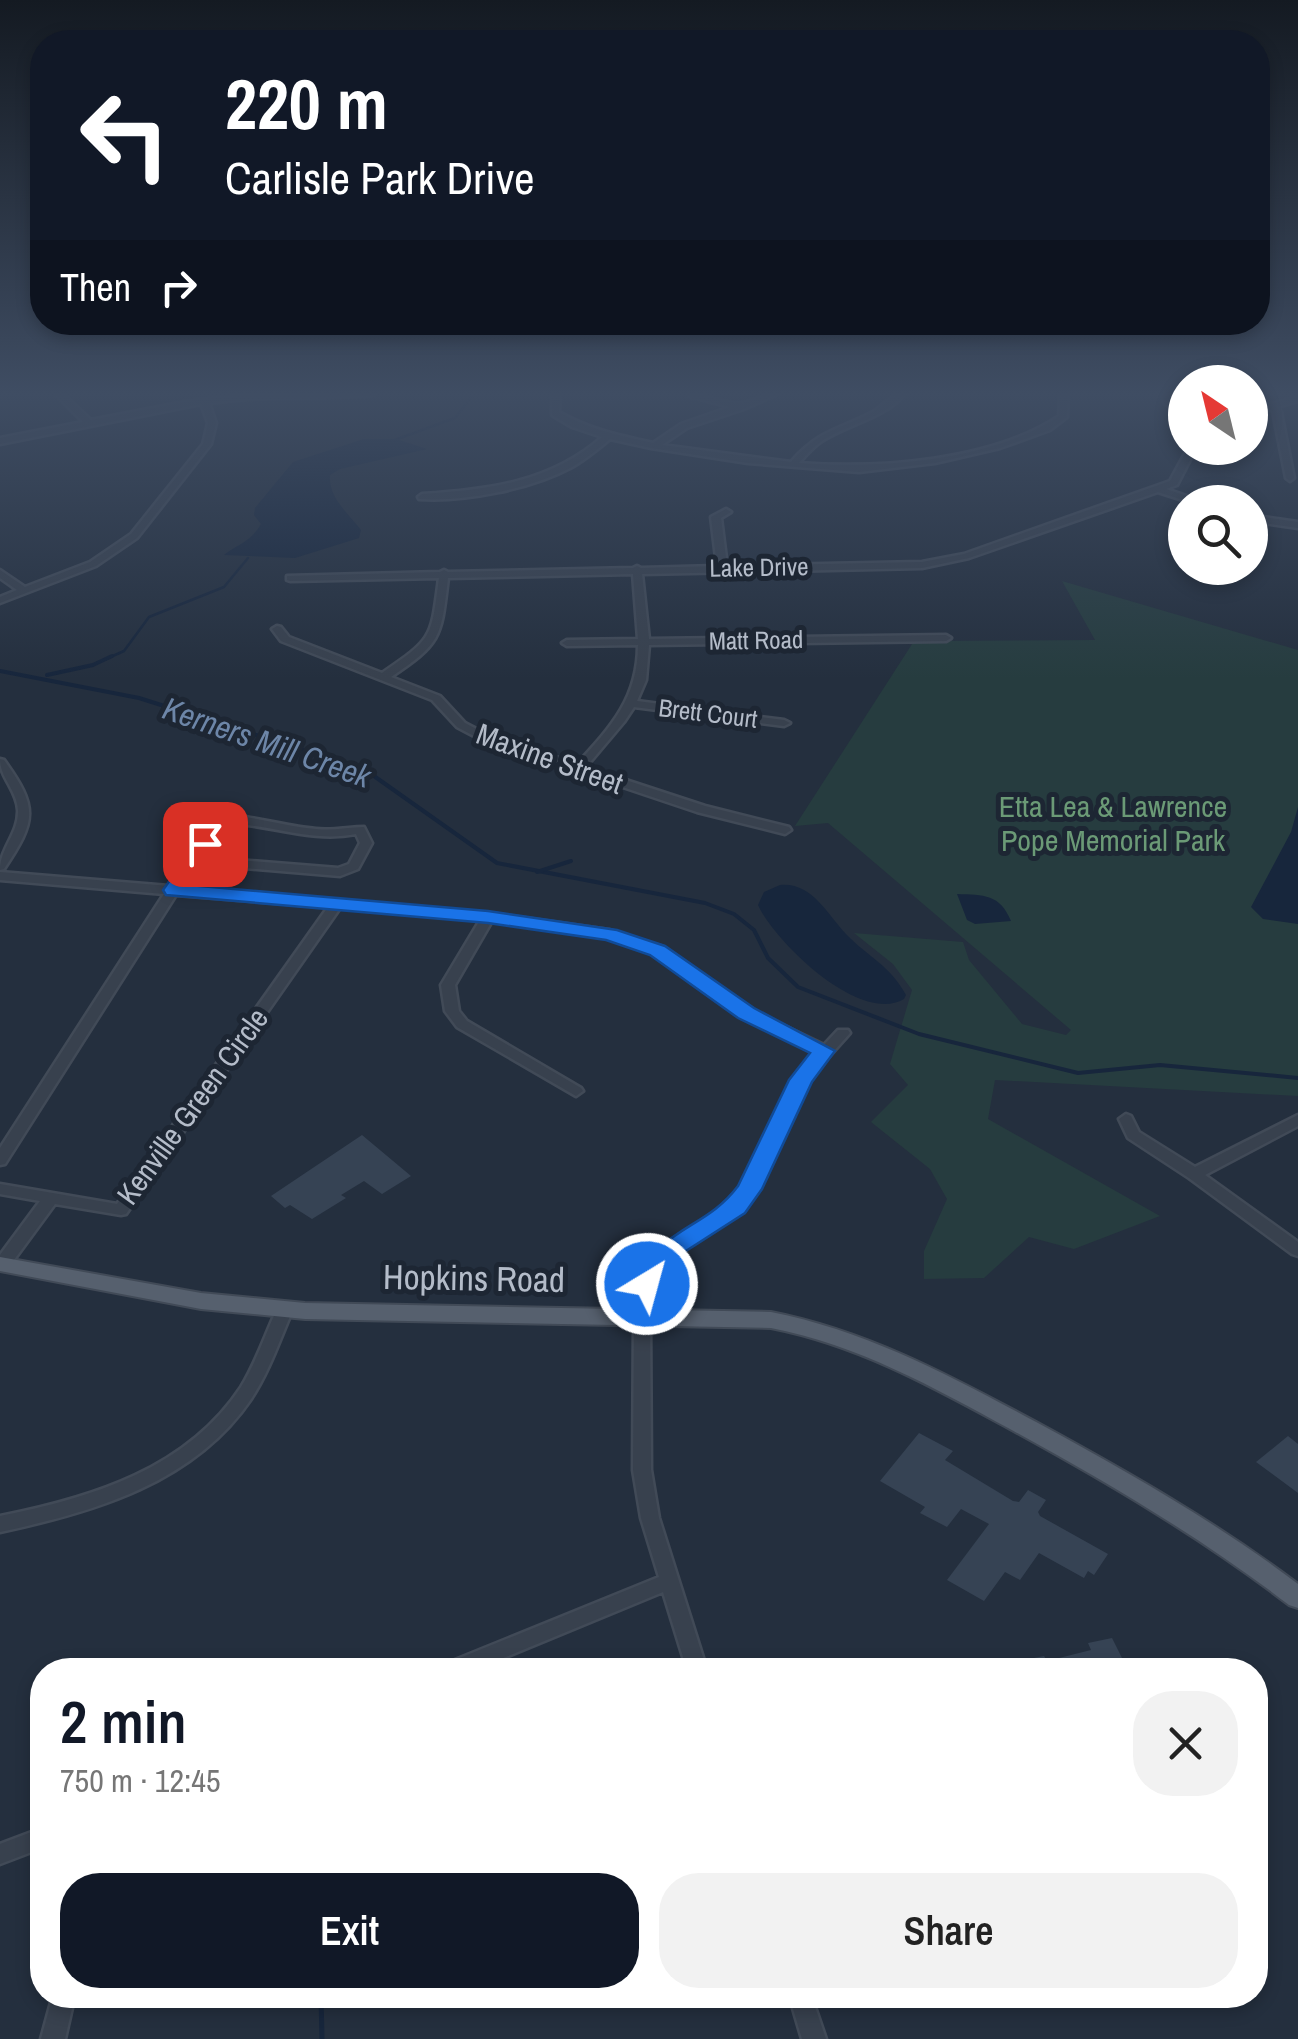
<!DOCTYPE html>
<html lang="en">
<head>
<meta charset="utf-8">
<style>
  body { margin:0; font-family:"Archivo Narrow",sans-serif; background:#f2f2f2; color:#222; height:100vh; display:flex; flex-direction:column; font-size:38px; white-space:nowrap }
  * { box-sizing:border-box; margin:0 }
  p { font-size:32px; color:#767676 }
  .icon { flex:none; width:55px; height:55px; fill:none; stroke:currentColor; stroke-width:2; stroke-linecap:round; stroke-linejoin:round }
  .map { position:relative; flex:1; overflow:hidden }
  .details { position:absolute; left:30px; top:1658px; width:1238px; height:350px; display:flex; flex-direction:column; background:#fff; border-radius:40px; box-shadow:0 5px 15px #0003 }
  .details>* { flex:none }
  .banner { position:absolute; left:30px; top:30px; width:1240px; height:305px; border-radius:40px; box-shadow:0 5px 15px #0003; background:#111827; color:#fff; overflow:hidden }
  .needle { width:65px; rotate:325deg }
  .controls { position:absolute; left:1168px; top:365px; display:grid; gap:20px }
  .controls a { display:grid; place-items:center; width:100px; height:100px; border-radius:50%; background:#fff; box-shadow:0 5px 15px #0003; font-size:50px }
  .pin { position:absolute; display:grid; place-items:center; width:85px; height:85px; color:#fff; margin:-42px; border-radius:20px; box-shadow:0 5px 15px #0006 }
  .me { position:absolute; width:110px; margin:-55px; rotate:37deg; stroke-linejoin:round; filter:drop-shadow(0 0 8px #0008) }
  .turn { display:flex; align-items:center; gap:35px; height:210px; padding:0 30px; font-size:45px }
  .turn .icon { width:130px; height:130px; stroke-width:2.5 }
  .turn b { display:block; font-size:70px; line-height:85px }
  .then { display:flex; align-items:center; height:95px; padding:0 30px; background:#0003; gap:20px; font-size:38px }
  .round { display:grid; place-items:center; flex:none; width:105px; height:105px; border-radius:40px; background:#f2f2f2 }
  .headline { display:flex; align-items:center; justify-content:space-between; height:170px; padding:0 30px }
  h1 { font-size:60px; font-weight:600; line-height:75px; color:#111827 }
  .primary-button { display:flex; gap:20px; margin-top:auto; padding:20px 30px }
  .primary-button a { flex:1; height:115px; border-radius:40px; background:#111827; color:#fff; font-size:40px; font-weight:600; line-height:115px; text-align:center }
  .primary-button a+a { background:#f2f2f2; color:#222 }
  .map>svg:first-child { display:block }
  .green { fill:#263c3f }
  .water { fill:#17263c }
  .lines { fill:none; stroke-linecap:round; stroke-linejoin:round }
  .stream-far2 { stroke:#17263c; stroke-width:2.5 }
  .stream-far1 { stroke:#17263c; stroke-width:4 }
  .stream { stroke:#17263c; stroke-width:5 }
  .building { fill:#364354 }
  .minor-casing { stroke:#414a57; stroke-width:5 }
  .major-casing { stroke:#414a57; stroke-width:4 }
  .minor { fill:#38414e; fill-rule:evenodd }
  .major { fill:#56606e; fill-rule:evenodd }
  .route { fill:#1a73e8; stroke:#114b97; stroke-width:2.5 }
  .labels { text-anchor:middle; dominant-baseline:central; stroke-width:10; stroke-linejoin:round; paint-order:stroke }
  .far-street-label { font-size:25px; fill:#b4bcc9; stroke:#1d2633 }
  .street-label { font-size:30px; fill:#b4bcc9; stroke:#1d2633 }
  .park-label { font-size:30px; fill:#6b9a76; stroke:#1d2633 }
  .water-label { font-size:32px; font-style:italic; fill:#6d86a8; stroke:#1d2633 }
  .near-street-label { font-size:35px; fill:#b4bcc9; stroke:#1d2633 }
</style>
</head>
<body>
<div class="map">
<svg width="1298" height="2039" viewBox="0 0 1298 2039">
  <rect width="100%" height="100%" fill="#242f3e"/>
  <polygon class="green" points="1062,581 1298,650 1298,1096 995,1080 988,1119 1160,1216 1074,1249 1029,1237 984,1278 924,1279 924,1251 947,1199 930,1169 871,1122 908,1085 890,1064 912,990 893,964 854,933 963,942 969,960 1022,1024 1066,1035 1071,1030 828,823 795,826 914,641 1095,640"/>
  <g class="water">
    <path d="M364,439H396L427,449L340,469L330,475C328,498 349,514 361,530L359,538L295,558L224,555C239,543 249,544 261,524L254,515L255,508L293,462Z"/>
    <polygon points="1298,807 1298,924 1263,919 1251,907 1291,832"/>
    <path d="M780,885C812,882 827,914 846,934C869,958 889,964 906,995L904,999C860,1025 775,942 758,905L764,892Z"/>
    <path d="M957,894C984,895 1000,894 1011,921L975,924L967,920Z"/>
  </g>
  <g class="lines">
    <g class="stream-far2">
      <polyline points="392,441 455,418 474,394"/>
      <polyline points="106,659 124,651 149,617 224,587 248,558"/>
    </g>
    <g class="stream-far1">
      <polyline points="0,671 139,698 364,769 497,863 705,903 734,914 754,930 768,958 798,987 919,1034 1078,1073 1160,1065 1298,1078"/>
      <polyline points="47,675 93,665 112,656"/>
      <polyline points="537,872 571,861"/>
    </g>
    <polyline class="stream" points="321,1995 322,2039"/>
  </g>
  <g class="building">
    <polygon points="362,1135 411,1176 382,1194 364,1181 341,1195 346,1198 312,1219 290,1205 285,1208 271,1196"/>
    <polygon points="919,1433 953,1451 945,1460 1013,1501 1019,1502 1028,1490 1046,1500 1038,1512 1040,1516 1108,1554 1094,1575 1088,1571 1084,1578 1039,1553 1020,1580 1005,1572 984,1601 947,1580 989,1524 961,1509 947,1527 920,1513 925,1507 880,1481"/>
    <polygon points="1288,1436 1298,1444 1298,1493 1256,1462"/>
    <polygon points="1112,1638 1128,1670 1029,1670 1024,1660 1044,1656 1047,1661 1091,1650 1088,1643"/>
  </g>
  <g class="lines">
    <defs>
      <g id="minor">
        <polygon points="55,394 63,394 91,420 190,401 246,395 374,394 370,396 246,399 209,403 216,423 211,444 137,538 96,566 0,603 0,597 17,590 0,578 0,570 25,587 90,562 131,534 203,444 208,423 201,404 0,444 0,438 83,422"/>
        <path d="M552,394H560L559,412C588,429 620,436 653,443L681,424L730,407L689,396L688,394C705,394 721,403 737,403C750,404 763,394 777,394L744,409L687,428L662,445L791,462C818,431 837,430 871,413C883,406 892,394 905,394C883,419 850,423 822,441C813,447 806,455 799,463C878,469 992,461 1059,416L1060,394H1068L1067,417L1050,430L1000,448L935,463L859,472L748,463L651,448L610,439C598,449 586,459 572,467C531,489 465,502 419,499L418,497L422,494C488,490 551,482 602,437L572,427L552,415Z"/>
        <polygon points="1161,394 1169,394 1172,401 1185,409 1185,414 1165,404"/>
        <polygon points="1298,397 1298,401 1277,407 1281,412 1294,478 1290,481 1286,478 1273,412 1270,409 1250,414 1250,409"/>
        <path d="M1188,448H1196L1177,485L1166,489L1199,500L1200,502H1189L1158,492L969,558L922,568L642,574L649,639L946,635L951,638L946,641L649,645L646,680L637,701L784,720L790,723L784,726L634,707L624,722L586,767L705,806L789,827L791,830L785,834L697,812L581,773L573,772L572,769L476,737L457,727L432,700L281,641L272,629L277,626L281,627L289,637L382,673C433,638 431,639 439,578L290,581L287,580V576L440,572L444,570L448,572L633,568L637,566L641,568L717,566L711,517L726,509L731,512L721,518L727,566L922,562L964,554L1170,481ZM633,574L638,639L567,640L562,643L567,646L638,645C638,698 611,727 577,764L484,733L465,723L440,696L391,677C442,643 441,637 448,578Z"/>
        <polygon points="1250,515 1298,522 1298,528 1250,521"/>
        <path d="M0,759L4,760C38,807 37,820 4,869L0,870C0,848 19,833 18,810C17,790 0,778 0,759Z"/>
        <path d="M237,816C264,819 290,827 316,829C333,831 349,827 364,827L372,843L358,869L340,876L196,864L181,887L488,913L609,930L663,947L751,1010L824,1045L838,1030H848L850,1033L807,1081L757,1189L741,1211L683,1248L663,1267L655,1284L650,1316L651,1470L659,1518L707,1670H687L663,1592L474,1670H442L445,1664L659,1577L641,1518L633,1470L634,1316L639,1284L651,1260L671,1240L731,1203L742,1187L794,1079L817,1053L741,1016L653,953L607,938L492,921L455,985L459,1011L467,1021L581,1088L583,1091L576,1096L457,1027L445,1011L441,985L480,920L340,908L126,1214L121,1215L55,1204L8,1268L0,1269V1255L40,1201L0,1194V1184L117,1204L328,907L176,895L5,1164L0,1165V1148L164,894L0,880V872L169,886L201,841ZM240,824C279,828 316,842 356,834L360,843L349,864L338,868L201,857L209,847Z"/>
        <polygon points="1126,1114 1131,1116 1139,1132 1195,1167 1298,1115 1298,1126 1205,1175 1298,1242 1298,1256 1292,1254 1189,1178 1128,1138 1119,1119"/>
        <path d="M285,1303L291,1305L293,1309C280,1339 269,1372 251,1399C194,1483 94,1512 0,1532V1516C91,1498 187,1469 241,1387C256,1363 265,1335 277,1309L279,1305Z"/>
        <polygon points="42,1828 42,1848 0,1864 0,1844"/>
        <polygon points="53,1995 75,1995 65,2039 41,2039"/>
        <polygon points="789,1995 811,1995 826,2039 802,2039"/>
      </g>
      <path id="major" d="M0,1257L201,1293L305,1303L771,1312C868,1331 952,1377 1038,1423C1128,1472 1216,1522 1298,1584V1608L1289,1605C1202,1538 1107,1482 1010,1429C933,1387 858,1345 771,1328L305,1319L201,1309L0,1271Z"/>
    </defs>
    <use href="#minor" class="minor-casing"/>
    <use href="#major" class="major-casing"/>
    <use href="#minor" class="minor"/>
    <use href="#major" class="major"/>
  </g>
  <linearGradient id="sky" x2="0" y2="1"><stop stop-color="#141a22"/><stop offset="0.58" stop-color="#3f4d63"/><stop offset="1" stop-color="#3f4d63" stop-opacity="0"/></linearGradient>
  <rect width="1298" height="679" fill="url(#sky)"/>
  <path class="route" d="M205,838L215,844L188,885L488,911L617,930L665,946L754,1008L835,1051L812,1082L762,1189L745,1213L686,1251L667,1269L656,1291H637L633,1284C664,1224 705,1230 738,1186L789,1080L810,1053L738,1018L650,955L606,940L488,923L166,895L163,890L198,840Z"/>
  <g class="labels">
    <g class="far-street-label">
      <text transform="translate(759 567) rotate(-1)">Lake Drive</text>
      <text transform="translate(756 640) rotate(-1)">Matt Road</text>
      <text transform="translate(708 713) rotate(7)">Brett Court</text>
    </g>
    <g class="street-label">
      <text transform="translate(550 758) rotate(20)">Maxine Street</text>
      <text transform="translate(192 1106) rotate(-54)">Kenville Green Circle</text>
    </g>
    <g class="park-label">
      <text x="1113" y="806">Etta Lea &amp; Lawrence<tspan x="1113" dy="34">Pope Memorial Park</tspan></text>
    </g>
    <g class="water-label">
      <text transform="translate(267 742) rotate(19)">Kerners Mill Creek</text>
    </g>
    <g class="near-street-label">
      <text transform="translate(474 1278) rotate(1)">Hopkins Road</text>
    </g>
  </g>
</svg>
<div class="controls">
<a><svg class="needle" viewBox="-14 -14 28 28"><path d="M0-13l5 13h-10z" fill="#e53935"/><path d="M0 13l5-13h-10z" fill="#767676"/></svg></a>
<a><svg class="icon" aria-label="search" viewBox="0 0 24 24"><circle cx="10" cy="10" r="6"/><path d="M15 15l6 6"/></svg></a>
</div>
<div class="pin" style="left:205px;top:844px;background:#d93025"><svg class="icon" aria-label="arrive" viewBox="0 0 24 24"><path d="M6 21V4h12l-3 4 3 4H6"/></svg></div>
<svg class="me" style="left:647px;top:1284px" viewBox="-20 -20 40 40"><circle r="17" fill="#1a73e8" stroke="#fff" stroke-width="3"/><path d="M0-11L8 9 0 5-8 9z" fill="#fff"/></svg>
<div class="banner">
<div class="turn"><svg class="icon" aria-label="left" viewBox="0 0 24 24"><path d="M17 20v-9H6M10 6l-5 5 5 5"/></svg><div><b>220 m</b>Carlisle Park Drive</div></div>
<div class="then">Then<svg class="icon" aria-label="right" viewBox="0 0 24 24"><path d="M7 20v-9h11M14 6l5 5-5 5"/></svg></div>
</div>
<section class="details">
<div class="headline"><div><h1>2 min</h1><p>750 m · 12:45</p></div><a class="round"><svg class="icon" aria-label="close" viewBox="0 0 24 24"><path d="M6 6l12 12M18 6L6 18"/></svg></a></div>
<div class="primary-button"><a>Exit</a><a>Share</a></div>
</section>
</div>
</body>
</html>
